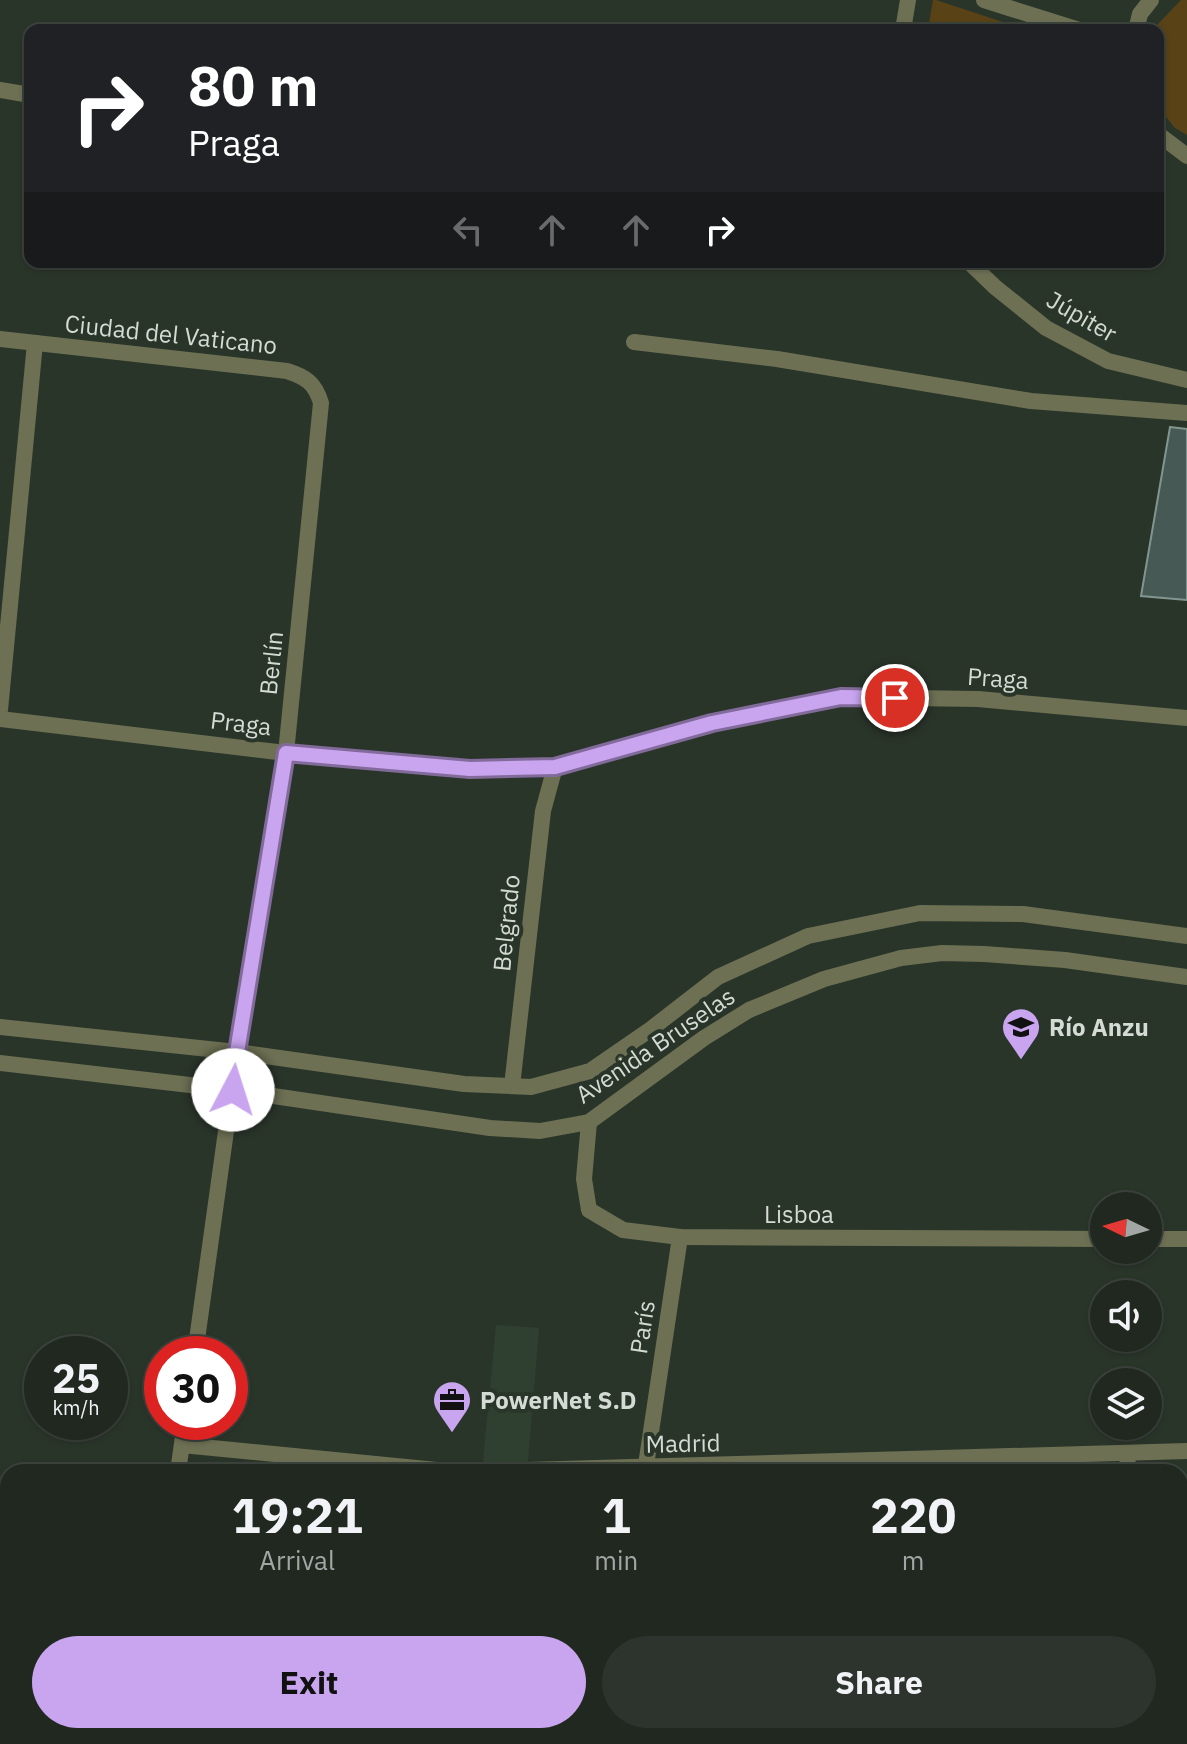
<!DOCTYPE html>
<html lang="en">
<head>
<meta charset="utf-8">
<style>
  body { margin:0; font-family:"IBM Plex Sans",sans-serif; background:#2d342d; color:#f1f3f6; height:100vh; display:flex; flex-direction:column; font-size:30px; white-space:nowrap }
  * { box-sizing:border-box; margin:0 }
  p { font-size:26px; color:#a2a6a5 }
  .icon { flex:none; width:44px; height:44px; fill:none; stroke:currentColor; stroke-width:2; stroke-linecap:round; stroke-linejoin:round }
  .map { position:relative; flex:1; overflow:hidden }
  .sheet { position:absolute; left:0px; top:1464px; width:1188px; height:280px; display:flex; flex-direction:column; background:#202820; border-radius:24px 24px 0 0; box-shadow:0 2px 6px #0004,0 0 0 2px #3d443e }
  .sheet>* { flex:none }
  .banner { position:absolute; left:24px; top:24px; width:1140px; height:244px; border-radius:16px; box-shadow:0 2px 6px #0004,0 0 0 2px #3d443e; background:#202124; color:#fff; overflow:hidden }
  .needle { width:52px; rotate:275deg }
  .fabs { position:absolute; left:1090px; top:1192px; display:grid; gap:16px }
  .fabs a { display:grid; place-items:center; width:72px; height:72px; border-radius:50%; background:#202820; box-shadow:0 2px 6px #0004,0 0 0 2px #3d443e; font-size:40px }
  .speed { position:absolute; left:24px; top:1336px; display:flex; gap:16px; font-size:40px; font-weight:700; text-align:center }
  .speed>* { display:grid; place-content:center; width:104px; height:104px; border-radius:50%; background:#202820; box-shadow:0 2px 6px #0004,0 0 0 2px #3d443e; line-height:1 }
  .speed small { font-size:20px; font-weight:400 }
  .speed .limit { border:12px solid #d22; background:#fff; color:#111 }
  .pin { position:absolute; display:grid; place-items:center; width:68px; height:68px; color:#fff; margin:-34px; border:4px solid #fff; border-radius:50%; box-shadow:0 2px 8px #0007 }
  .me { position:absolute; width:88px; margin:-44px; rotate:5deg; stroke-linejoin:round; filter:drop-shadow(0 0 6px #0008) }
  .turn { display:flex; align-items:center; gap:28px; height:168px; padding:0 32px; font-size:36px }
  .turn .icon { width:104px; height:104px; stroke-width:2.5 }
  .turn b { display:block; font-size:56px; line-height:68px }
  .lanes { display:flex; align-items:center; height:76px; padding:0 32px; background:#0003; justify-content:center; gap:40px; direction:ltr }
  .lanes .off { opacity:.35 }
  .eta { display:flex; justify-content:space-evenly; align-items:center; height:136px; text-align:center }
  .eta b { font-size:48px; font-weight:800; line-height:56px }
  .button { display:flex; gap:16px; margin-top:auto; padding:16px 32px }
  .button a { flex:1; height:92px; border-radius:48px; background:#c8a5ee; color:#111; font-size:32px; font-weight:800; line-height:92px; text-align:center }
  .button a+a { background:#2d342d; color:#f1f3f6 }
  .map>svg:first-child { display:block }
  .built { fill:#304030 }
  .green { fill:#594216 }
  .building { fill:#465954; stroke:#829690; stroke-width:2 }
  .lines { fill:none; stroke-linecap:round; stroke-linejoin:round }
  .lane { stroke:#6d7053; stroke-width:12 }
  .street { stroke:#6d7053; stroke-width:16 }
  .route-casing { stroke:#826b9b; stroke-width:20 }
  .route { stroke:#c8a5ee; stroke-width:14 }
  .labels { text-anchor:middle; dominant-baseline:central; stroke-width:8; stroke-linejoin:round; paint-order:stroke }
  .street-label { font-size:24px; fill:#d4dbd4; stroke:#2a352a }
  .poi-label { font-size:24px; font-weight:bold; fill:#d4dbd4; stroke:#2a352a; text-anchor:start }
</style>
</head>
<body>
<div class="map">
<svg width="1187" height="1744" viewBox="0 0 1187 1744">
  <rect width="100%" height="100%" fill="#2a352a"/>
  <g class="built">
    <polygon points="496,1325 539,1328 527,1472 482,1472"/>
    <polygon points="1180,1473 1187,1473 1187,1744 772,1744 774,1736 1180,1736"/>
  </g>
  <g class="green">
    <polygon points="933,0 936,0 1027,30 928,30"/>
    <polygon points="1181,0 1187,0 1187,135 1175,128 1158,107 1158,30 1156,30 1158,24"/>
  </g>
  <polygon class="building" points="1170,427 1187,429 1187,600 1141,596"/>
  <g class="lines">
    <polyline class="lane" points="1155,1736 1156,1744"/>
    <g class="street">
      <polyline points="984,0 1079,30"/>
      <polyline points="903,30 908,0"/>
      <polyline points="1136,30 1140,14 1151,0"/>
      <polyline points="0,90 30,95"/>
      <polyline points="1158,134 1187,156"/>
      <polyline points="969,262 995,287 1046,328 1108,361 1187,380"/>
      <path d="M0,339L287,371C306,377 315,383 321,403L286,753L237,1052L195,1354"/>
      <polyline points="634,342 777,359 1031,401 1187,413"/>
      <polyline points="0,710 35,343"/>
      <polyline points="0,719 286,753 470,769 555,767 712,723 841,697 978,699 1187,718"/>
      <polyline points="0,1027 237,1052 464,1084 531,1087 590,1071 651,1029 718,977 808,936 920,913 1023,914 1187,936"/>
      <polyline points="0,1063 233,1090 490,1128 540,1131 589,1122 704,1038 749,1010 824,979 901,958 942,953 984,954 1065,960 1187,977"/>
      <polyline points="512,1086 543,811 555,767"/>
      <polyline points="589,1122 584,1179 589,1210 623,1230 680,1237 1104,1239"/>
      <polyline points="1148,1239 1187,1239"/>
      <polyline points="182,1445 457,1472 1187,1451"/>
      <polyline points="178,1472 185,1422"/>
      <polyline points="645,1472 680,1237"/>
      <polyline points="1127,1472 1128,1453"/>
      <polyline points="0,1541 8,1542"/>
      <polyline points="0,1654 8,1655"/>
      <polyline points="627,1736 671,1744"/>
      <polyline points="299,1744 300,1736"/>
    </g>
  </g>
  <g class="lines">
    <defs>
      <polyline id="route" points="233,1090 237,1052 286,753 470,769 555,767 712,723 841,697 895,698"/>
    </defs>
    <use href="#route" class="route-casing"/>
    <use href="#route" class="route"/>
  </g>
  <defs>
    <symbol id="school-pin" viewBox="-11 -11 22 30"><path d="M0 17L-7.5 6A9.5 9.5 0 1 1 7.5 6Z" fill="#c8a5ee" stroke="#2a352a"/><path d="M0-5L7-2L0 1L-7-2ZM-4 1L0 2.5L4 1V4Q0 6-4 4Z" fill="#111"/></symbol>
    <symbol id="office-pin" viewBox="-11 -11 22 30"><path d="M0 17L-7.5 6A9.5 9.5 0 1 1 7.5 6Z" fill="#c8a5ee" stroke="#2a352a"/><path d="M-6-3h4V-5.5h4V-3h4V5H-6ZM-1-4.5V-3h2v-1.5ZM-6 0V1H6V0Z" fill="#111"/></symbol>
  </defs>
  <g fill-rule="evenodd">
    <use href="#school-pin" x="999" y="1005" width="44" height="60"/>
    <use href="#office-pin" x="430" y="1378" width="44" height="60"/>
  </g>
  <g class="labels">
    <g class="street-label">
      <text transform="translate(1082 316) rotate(30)">Júpiter</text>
      <text transform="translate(171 334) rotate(6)">Ciudad del Vaticano</text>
      <text transform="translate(271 663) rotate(-84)">Berlín</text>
      <text transform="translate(998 678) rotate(4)">Praga</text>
      <text transform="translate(241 723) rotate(7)">Praga</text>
      <text transform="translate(506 923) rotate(-84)">Belgrado</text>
      <text transform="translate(655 1045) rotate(-34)">Avenida Bruselas</text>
      <text x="799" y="1214">Lisboa</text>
      <text transform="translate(642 1327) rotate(-81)">París</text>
      <text transform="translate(683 1443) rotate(-1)">Madrid</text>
    </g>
    <g class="poi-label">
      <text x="1049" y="1027">Río Anzu</text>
      <text x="480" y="1400">PowerNet S.D</text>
    </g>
  </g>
</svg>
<div class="fabs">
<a><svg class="needle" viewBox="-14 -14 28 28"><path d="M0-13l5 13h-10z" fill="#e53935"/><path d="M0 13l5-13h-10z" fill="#a2a6a5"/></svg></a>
<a><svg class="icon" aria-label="sound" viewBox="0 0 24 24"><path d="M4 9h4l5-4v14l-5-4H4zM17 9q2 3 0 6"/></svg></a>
<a><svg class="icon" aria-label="layers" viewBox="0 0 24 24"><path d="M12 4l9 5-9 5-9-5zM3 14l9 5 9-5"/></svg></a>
</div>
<div class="speed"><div>25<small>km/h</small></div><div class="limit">30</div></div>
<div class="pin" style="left:895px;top:698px;background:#d93025"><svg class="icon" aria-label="arrive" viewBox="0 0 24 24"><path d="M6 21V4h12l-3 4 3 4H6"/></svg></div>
<svg class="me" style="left:233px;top:1090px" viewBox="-20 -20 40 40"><circle r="19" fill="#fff"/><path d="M0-13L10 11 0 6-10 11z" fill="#c8a5ee"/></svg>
<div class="banner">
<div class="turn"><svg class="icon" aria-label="right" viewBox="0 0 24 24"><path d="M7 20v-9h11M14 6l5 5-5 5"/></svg><div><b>80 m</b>Praga</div></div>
<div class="lanes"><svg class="icon off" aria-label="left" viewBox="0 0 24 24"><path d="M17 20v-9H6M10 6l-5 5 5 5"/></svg><svg class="icon off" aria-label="ahead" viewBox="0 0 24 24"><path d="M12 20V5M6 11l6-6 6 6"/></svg><svg class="icon off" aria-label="ahead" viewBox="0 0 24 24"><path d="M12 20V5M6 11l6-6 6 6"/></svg><svg class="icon" aria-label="right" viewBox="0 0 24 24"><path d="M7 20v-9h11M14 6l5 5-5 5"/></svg></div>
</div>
<section class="sheet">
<div class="eta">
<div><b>19:21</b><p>Arrival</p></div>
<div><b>1</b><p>min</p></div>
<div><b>220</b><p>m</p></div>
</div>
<div class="button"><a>Exit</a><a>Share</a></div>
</section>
</div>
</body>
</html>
